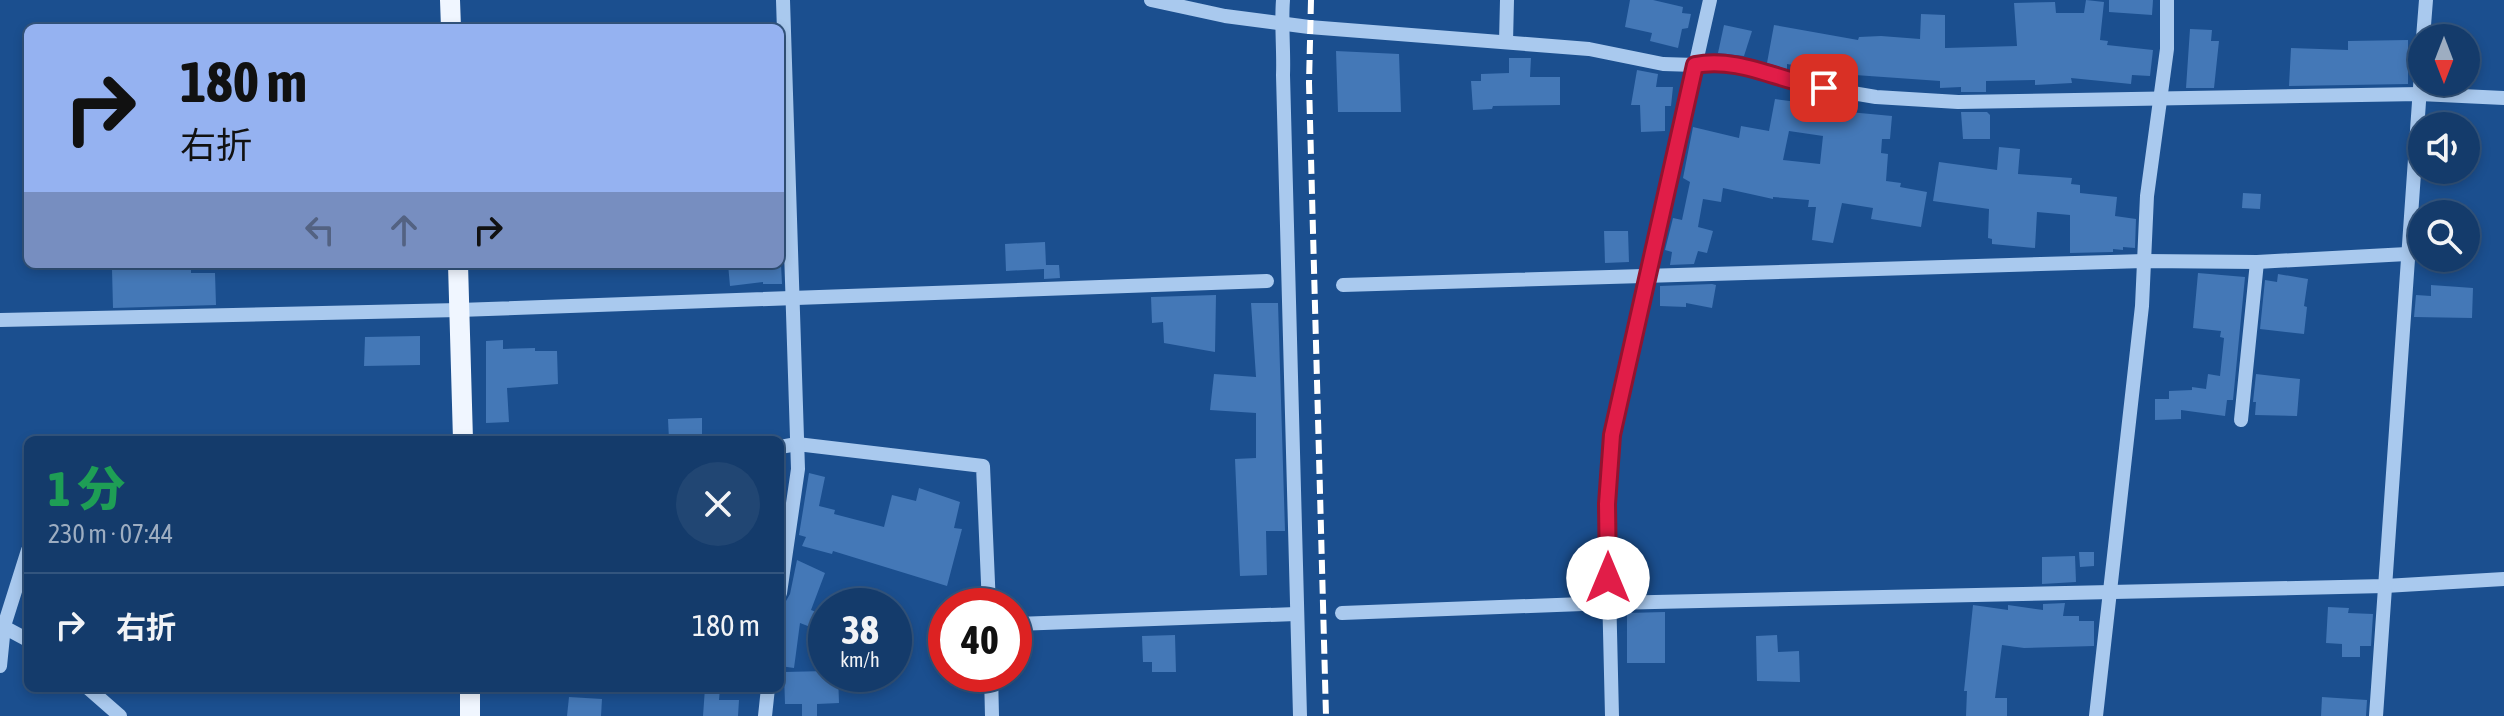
<!DOCTYPE html>
<html lang="ja">
<head>
<meta charset="utf-8">
<style>
  body { margin:0; font-family:"Asap Condensed","Noto Sans JP",sans-serif; background:#214673; color:#f1f3f6; height:100vh; display:flex; flex-direction:column; font-size:30px; white-space:nowrap }
  * { box-sizing:border-box; margin:0 }
  p { font-size:26px; color:#9dadc1 }
  .icon { flex:none; width:44px; height:44px; fill:none; stroke:currentColor; stroke-width:2; stroke-linecap:round; stroke-linejoin:round }
  .map { position:relative; flex:1; overflow:hidden }
  .details { position:absolute; left:24px; top:436px; width:760px; height:256px; display:flex; flex-direction:column; background:#143b6b; border-radius:12px; box-shadow:0 4px 12px #0003,0 0 0 2px #33557e }
  .details>* { flex:none }
  .hud { position:absolute; left:24px; top:24px; width:760px; height:244px; border-radius:12px; box-shadow:0 4px 12px #0003,0 0 0 2px #33557e; background:#95b2f1; color:#111; overflow:hidden }
  .needle { width:52px; rotate:180deg }
  .tools { position:absolute; left:2408px; top:24px; display:grid; gap:16px }
  .tools a { display:grid; place-items:center; width:72px; height:72px; border-radius:50%; background:#143b6b; box-shadow:0 4px 12px #0003,0 0 0 2px #33557e; font-size:40px }
  .speed { position:absolute; left:808px; top:588px; display:flex; gap:16px; font-size:40px; font-weight:700; text-align:center }
  .speed>* { display:grid; place-content:center; width:104px; height:104px; border-radius:50%; background:#143b6b; box-shadow:0 4px 12px #0003,0 0 0 2px #33557e; line-height:1 }
  .speed small { font-size:20px; font-weight:400 }
  .speed .limit { border:12px solid #d22; background:#fff; color:#111 }
  .pin { position:absolute; display:grid; place-items:center; width:68px; height:68px; color:#fff; margin:-34px; border-radius:16px; box-shadow:0 4px 12px #0006 }
  .me { position:absolute; width:88px; margin:-44px; rotate:0deg; stroke-linejoin:round; filter:drop-shadow(0 0 6px #0008) }
  .turn { display:flex; align-items:center; gap:28px; height:168px; padding:0 24px; font-size:36px }
  .turn .icon { width:104px; height:104px; stroke-width:2.5 }
  .turn b { display:block; font-size:56px; line-height:68px }
  .lanes { display:flex; align-items:center; height:76px; padding:0 24px; background:#0003; justify-content:center; gap:40px; direction:ltr }
  .lanes .off { opacity:.35 }
  .round { display:grid; place-items:center; flex:none; width:84px; height:84px; border-radius:42px; background:#214673 }
  .summary { display:flex; align-items:center; justify-content:space-between; height:136px; padding:0 24px }
  h1 { font-size:48px; font-weight:800; line-height:60px; color:#1e9e55 }
  ul { padding:0; list-style:none }
  li { display:flex; align-items:center; gap:24px; height:104px; padding:0 24px; border-top:2px solid #33557e }
  li div { flex:1 }
  li b { display:block; font-size:30px }
  li em { font-style:normal }
  .map>svg:first-child { display:block }
  .building { fill:#4478b7; fill-rule:evenodd }
  .lines { fill:none; stroke-linecap:round; stroke-linejoin:round }
  .minor { stroke:#a9c9ee; stroke-width:14 }
  .major { stroke:#f0f6ff; stroke-width:20 }
  .rail { stroke:#fff; stroke-width:6; stroke-dasharray:14 6; stroke-linecap:butt }
  .route-casing { stroke:#92132f; stroke-width:20 }
  .route { stroke:#e11d48; stroke-width:14 }
</style>
</head>
<body>
<div class="map">
<svg width="2504" height="716" viewBox="0 0 2504 716">
  <rect width="100%" height="100%" fill="#1b4f8f"/>
  <g class="building">
    <polygon points="1630,0 1653,0 1683,7 1682,13 1691,14 1688,28 1682,29 1678,48 1650,41 1652,33 1625,27"/>
    <polygon points="2086,0 2104,2 2100,40 2108,41 2107,45 2153,50 2150,76 2132,75 2131,84 2071,78 2072,83 2035,85 2035,80 1986,81 1986,92 1961,92 1961,87 1940,88 1940,81 1855,75 1787,64 1787,69 1783,68 1767,63 1774,25 1858,40 1859,37 1881,36 1920,39 1921,14 1945,15 1945,48 2017,46 2014,3 2055,2 2056,13 2084,13"/>
    <polygon points="2109,0 2153,0 2152,15 2109,12"/>
    <polygon points="1724,25 1752,31 1744,56 1718,53"/>
    <polygon points="2190,29 2212,30 2211,41 2219,41 2214,88 2186,88"/>
    <polygon points="2408,40 2408,84 2289,86 2291,48 2348,50 2348,41"/>
    <polygon points="1336,51 1399,54 1401,112 1338,112"/>
    <polygon points="1509,58 1531,58 1530,77 1560,77 1560,105 1493,106 1492,109 1473,110 1471,81 1481,81 1481,74 1509,73"/>
    <polygon points="1637,70 1658,74 1656,87 1673,87 1671,106 1665,106 1665,131 1641,132 1640,105 1631,105"/>
    <path d="M1775,99L1828,106V109L1849,112L1892,116L1890,139H1882L1881,153L1888,154L1886,181L1901,183L1900,187L1927,192L1921,227L1871,219L1873,208L1842,203L1833,243L1812,240L1816,207H1808L1809,200L1773,197V199L1723,188L1721,202L1703,199L1698,227L1713,231L1707,253L1698,251L1694,264L1670,265L1672,252L1665,250L1673,218L1682,220L1690,182L1683,178L1693,127L1739,138L1741,126L1769,131ZM1789,131L1823,136L1820,164L1783,160Z"/>
    <polygon points="1961,112 1987,112 1990,115 1990,139 1963,139"/>
    <polygon points="1999,147 2020,149 2018,174 2072,178 2071,184 2080,185 2080,193 2117,197 2115,216 2136,219 2135,248 2123,247 2123,250 2113,249 2113,252 2070,253 2070,215 2037,212 2035,248 1992,244 1992,239 1988,238 1989,209 1933,201 1939,162 1997,170"/>
    <polygon points="2243,193 2261,194 2260,209 2242,208"/>
    <polygon points="1604,231 1628,231 1629,262 1605,263"/>
    <polygon points="1045,242 1046,265 1059,265 1060,278 1044,279 1044,269 1006,271 1005,244"/>
    <polygon points="158,264 191,264 191,273 215,273 216,305 113,308 112,269 158,267"/>
    <polygon points="728,264 781,264 782,284 763,284 763,282 730,286"/>
    <polygon points="2198,273 2245,277 2233,400 2227,400 2225,416 2181,410 2181,419 2155,420 2155,399 2169,399 2169,391 2192,390 2192,387 2206,389 2208,374 2220,376 2224,338 2220,337 2221,331 2193,328"/>
    <polygon points="2278,274 2308,279 2304,306 2307,307 2304,334 2260,329 2265,280 2277,282"/>
    <polygon points="1712,284 1716,285 1712,308 1686,303 1686,307 1660,306 1660,286"/>
    <polygon points="2431,285 2473,288 2472,318 2414,317 2416,295 2431,296"/>
    <polygon points="1216,295 1215,352 1164,343 1163,322 1152,323 1151,297"/>
    <polygon points="1251,303 1278,303 1285,531 1266,531 1267,575 1240,576 1235,459 1256,458 1256,413 1210,410 1214,374 1256,377"/>
    <polygon points="420,336 420,365 364,366 365,337"/>
    <polygon points="503,340 503,349 535,348 535,351 557,351 558,384 507,388 509,422 486,423 486,341"/>
    <polygon points="2256,374 2300,379 2297,416 2255,415 2256,402 2253,402"/>
    <polygon points="702,418 702,440 669,440 668,419"/>
    <polygon points="809,473 825,477 819,506 835,510 834,514 884,527 892,495 916,501 919,488 960,502 954,528 962,529 947,586 833,551 832,554 802,546 806,537 799,535"/>
    <polygon points="2079,552 2094,552 2094,566 2080,567"/>
    <polygon points="2075,556 2076,582 2042,584 2042,557"/>
    <polygon points="797,560 825,573 811,610 819,613 813,628 800,623 794,668 780,666 780,635 786,601 790,594"/>
    <polygon points="2065,603 2063,616 2079,616 2079,621 2094,621 2094,646 2024,648 2002,645 1995,698 2007,698 2007,716 1966,716 1967,691 1964,691 1973,605 2008,610 2008,605 2043,610 2043,604"/>
    <polygon points="2328,607 2349,608 2348,613 2373,614 2371,646 2360,646 2360,657 2342,657 2342,644 2326,643"/>
    <polygon points="1665,612 1665,663 1627,663 1627,613"/>
    <polygon points="1175,635 1176,672 1152,672 1152,662 1143,662 1142,636"/>
    <polygon points="1777,635 1778,652 1799,651 1800,682 1757,681 1756,636"/>
    <polygon points="826,671 826,674 838,674 839,703 817,704 817,716 802,716 802,704 785,704 784,672"/>
    <polygon points="705,688 720,688 719,700 739,700 738,716 703,716"/>
    <polygon points="569,697 602,699 601,716 567,716"/>
    <polygon points="2322,697 2367,700 2366,716 2321,716"/>
  </g>
  <g class="lines">
    <g class="minor">
      <polyline points="1151,0 1225,16 1309,27 1589,49 1663,64 1695,65 1711,62 1745,66 1799,84 1876,97 1958,102 2420,94 2504,98"/>
      <path d="M1283,0C1281,25 1284,50 1283,75L1300,716"/>
      <polyline points="2423,38 2426,0"/>
      <polyline points="1506,42 1507,0"/>
      <polyline points="1343,285 2144,261 2257,262 2407,254"/>
      <polyline points="0,320 459,310 1267,281"/>
      <polyline points="2241,420 2257,262"/>
      <polyline points="780,447 797,444 983,466 989,606"/>
      <polyline points="780,593 798,469 783,0"/>
      <polyline points="1342,613 1609,603 2385,586 2504,579"/>
      <polyline points="1014,624 1296,614"/>
      <polyline points="0,625 28,640"/>
      <polyline points="0,666 4,626 28,550"/>
      <polyline points="991,674 992,716"/>
      <polyline points="88,688 120,716"/>
      <polyline points="765,716 768,688"/>
      <polyline points="1612,716 1607,504 1612,435 1710,0"/>
      <polyline points="2096,716 2142,306 2147,196 2167,49 2167,0"/>
      <polyline points="2376,716 2422,59"/>
    </g>
    <g class="major">
      <polyline points="450,0 451,28"/>
      <polyline points="458,264 463,440"/>
      <polyline points="470,688 470,716"/>
    </g>
    <polyline class="rail" points="1311,0 1309,83 1326,716"/>
  </g>
  <g class="lines">
    <defs>
      <path id="route" d="M1608,578L1607,504L1612,435L1695,65C1739,56 1781,82 1824,88"/>
    </defs>
    <use href="#route" class="route-casing"/>
    <use href="#route" class="route"/>
  </g>
</svg>
<div class="tools">
<a><svg class="needle" viewBox="-14 -14 28 28"><path d="M0-13l5 13h-10z" fill="#e53935"/><path d="M0 13l5-13h-10z" fill="#9dadc1"/></svg></a>
<a><svg class="icon" aria-label="sound" viewBox="0 0 24 24"><path d="M4 9h4l5-4v14l-5-4H4zM17 9q2 3 0 6"/></svg></a>
<a><svg class="icon" aria-label="search" viewBox="0 0 24 24"><circle cx="10" cy="10" r="6"/><path d="M15 15l6 6"/></svg></a>
</div>
<div class="speed"><div>38<small>km/h</small></div><div class="limit">40</div></div>
<div class="pin" style="left:1824px;top:88px;background:#d93025"><svg class="icon" aria-label="arrive" viewBox="0 0 24 24"><path d="M6 21V4h12l-3 4 3 4H6"/></svg></div>
<svg class="me" style="left:1608px;top:578px" viewBox="-20 -20 40 40"><circle r="19" fill="#fff"/><path d="M0-13L10 11 0 6-10 11z" fill="#e11d48"/></svg>
<div class="hud">
<div class="turn"><svg class="icon" aria-label="right" viewBox="0 0 24 24"><path d="M7 20v-9h11M14 6l5 5-5 5"/></svg><div><b>180 m</b>右折</div></div>
<div class="lanes"><svg class="icon off" aria-label="left" viewBox="0 0 24 24"><path d="M17 20v-9H6M10 6l-5 5 5 5"/></svg><svg class="icon off" aria-label="ahead" viewBox="0 0 24 24"><path d="M12 20V5M6 11l6-6 6 6"/></svg><svg class="icon" aria-label="right" viewBox="0 0 24 24"><path d="M7 20v-9h11M14 6l5 5-5 5"/></svg></div>
</div>
<section class="details">
<div class="summary"><div><h1>1 分</h1><p>230 m · 07:44</p></div><a class="round"><svg class="icon" aria-label="close" viewBox="0 0 24 24"><path d="M6 6l12 12M18 6L6 18"/></svg></a></div>
<ul>
<li><svg class="icon" aria-label="right" viewBox="0 0 24 24"><path d="M7 20v-9h11M14 6l5 5-5 5"/></svg><div><b>右折</b></div><em>180 m</em></li>
</ul>
</section>
</div>
</body>
</html>
